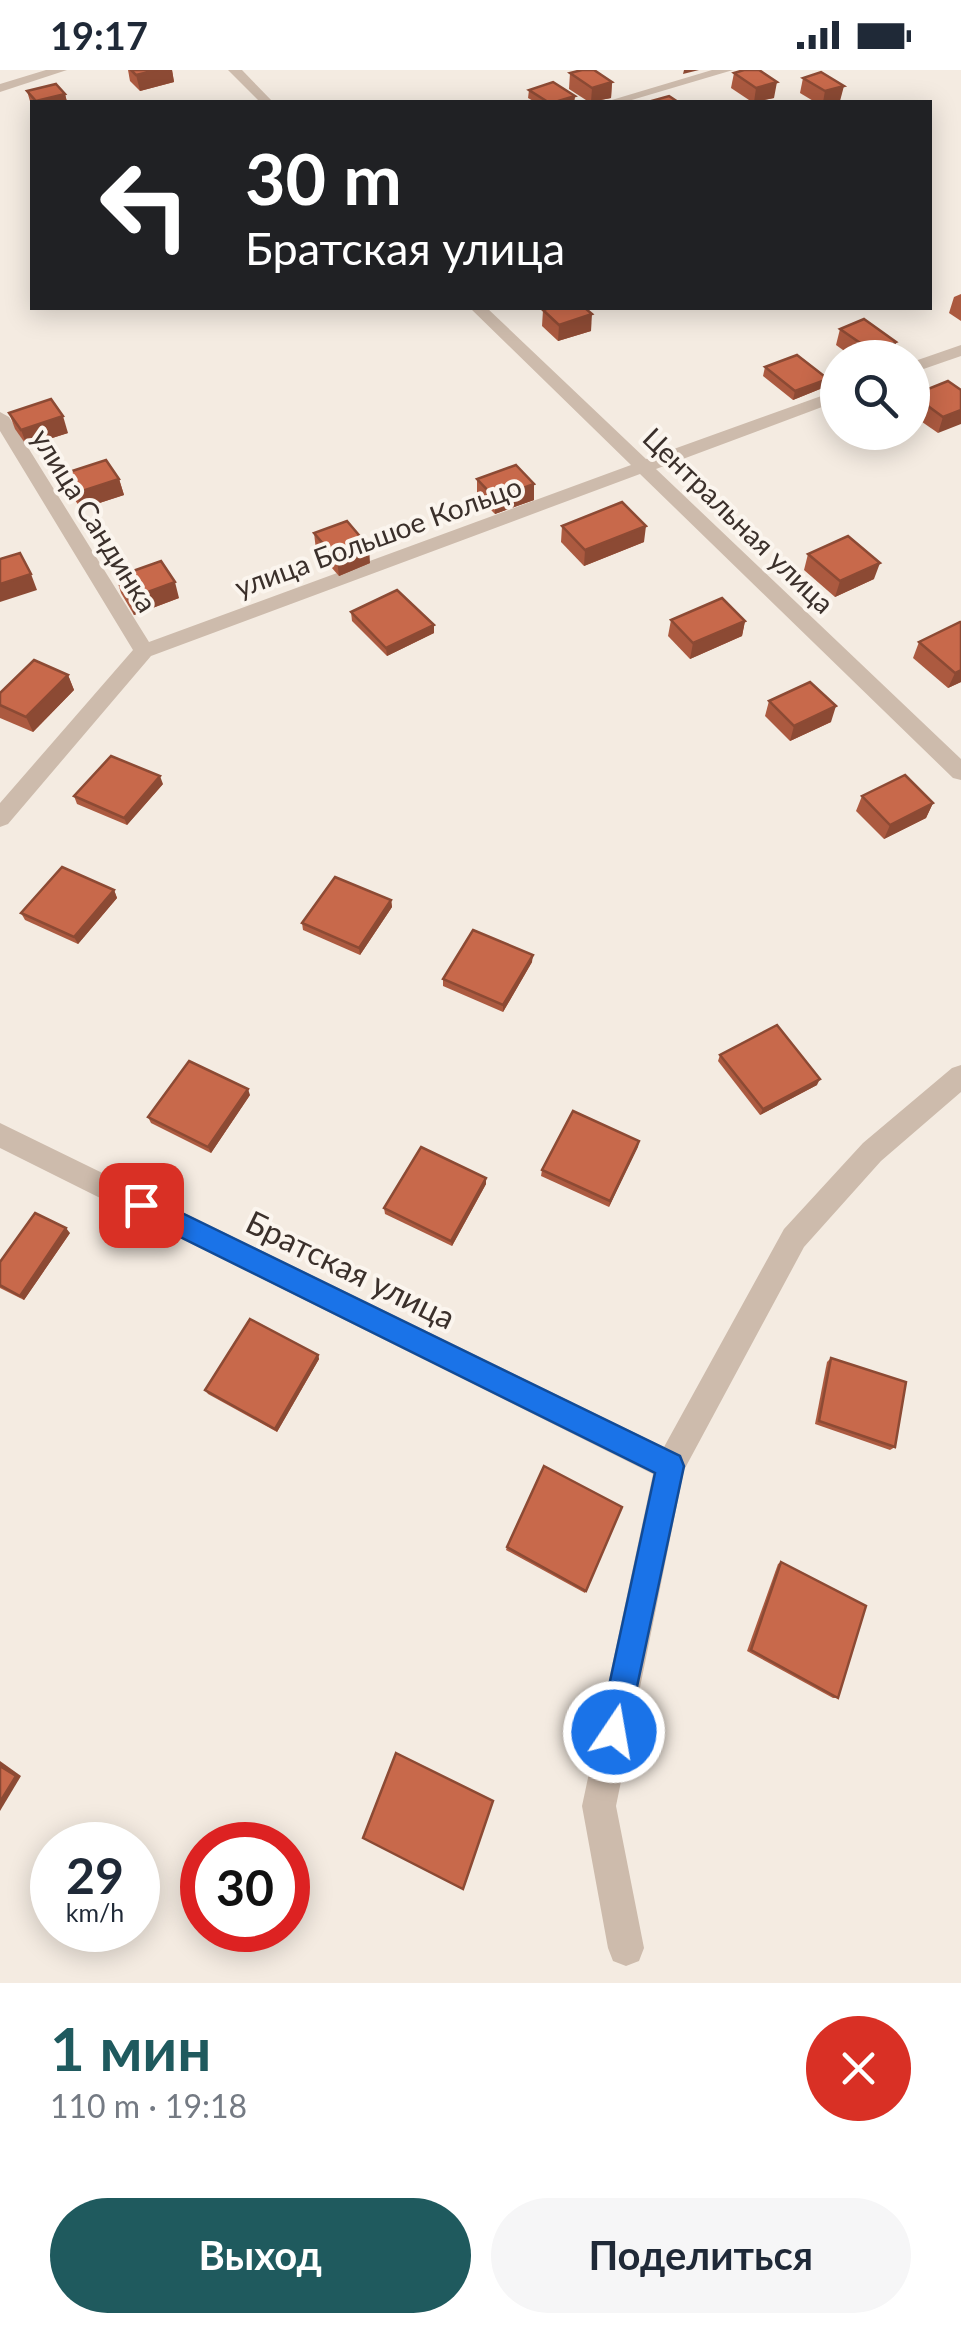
<!DOCTYPE html>
<html lang="ru">
<head>
<meta charset="utf-8">
<style>
  body { margin:0; font-family:Lato,sans-serif; background:#f6f6f7; color:#1f2937; height:100vh; display:flex; flex-direction:column; font-size:38px; white-space:nowrap }
  * { box-sizing:border-box; margin:0 }
  p { font-size:32px; color:#747a83 }
  .icon { flex:none; width:55px; height:55px; fill:none; stroke:currentColor; stroke-width:2; stroke-linecap:round; stroke-linejoin:round }
  .map { position:relative; height:1913px; overflow:hidden }
  .details { display:flex; flex-direction:column; background:#fff; flex:1 }
  .details>* { flex:none }
  .guide { position:absolute; left:30px; top:30px; width:902px; height:210px; border-radius:0px; box-shadow:0 5px 25px #0003; background:#202124; color:#fff; overflow:hidden }
  .controls { position:absolute; left:820px; top:270px; display:grid; gap:20px }
  .controls a { display:grid; place-items:center; width:110px; height:110px; border-radius:50%; background:#fff; box-shadow:0 5px 25px #0003; font-size:50px }
  .speed { position:absolute; left:30px; top:1752px; display:flex; gap:20px; font-size:50px; font-weight:700; text-align:center }
  .speed>* { display:grid; place-content:center; width:130px; height:130px; border-radius:50%; background:#fff; box-shadow:0 5px 25px #0003; line-height:1 }
  .speed small { font-size:25px; font-weight:400 }
  .speed .limit { border:15px solid #d22; background:#fff; color:#111 }
  .pin { position:absolute; display:grid; place-items:center; width:85px; height:85px; color:#fff; margin:-42px; border-radius:20px; box-shadow:0 5px 15px #0006 }
  .me { position:absolute; width:110px; margin:-55px; rotate:12deg; stroke-linejoin:round; filter:drop-shadow(0 0 8px #0008) }
  .turn { display:flex; align-items:center; gap:35px; height:210px; padding:0 50px; font-size:45px }
  .turn .icon { width:130px; height:130px; stroke-width:2.5 }
  .turn b { display:block; font-size:70px; line-height:85px }
  .round { display:grid; place-items:center; flex:none; width:105px; height:105px; border-radius:52px; background:#f6f6f7 }
  .head { display:flex; align-items:center; justify-content:space-between; height:170px; padding:0 50px }
  h1 { font-size:60px; font-weight:700; line-height:75px; color:#1f5a5e }
  .button { display:flex; gap:20px; margin-top:auto; padding:20px 50px }
  .button a { flex:1; height:115px; border-radius:60px; background:#1f5a5e; color:#fff; font-size:40px; font-weight:700; line-height:115px; text-align:center }
  .button a+a { background:#f6f6f7; color:#1f2937 }
  .status { display:flex; justify-content:space-between; align-items:center; height:70px; padding:0 50px; background:#fff; direction:ltr }
  .status svg { height:28px; fill:currentColor }
  .map>svg:first-child { display:block }
  .lines { fill:none; stroke-linecap:round; stroke-linejoin:round }
  .minor { fill:#cdbbac; fill-rule:evenodd }
  .wall { fill:#ac5a40 }
  .shaded-wall { fill:#8c4a34 }
  .building { fill:#c8694b; stroke:#8c4a34; stroke-width:2.5 }
  .route { fill:#1a73e8; stroke:#114b97; stroke-width:2.5 }
  .labels { text-anchor:middle; dominant-baseline:central; stroke-width:8; stroke-linejoin:round; paint-order:stroke }
  .far-street-label { font-size:28px; fill:#3b302b; stroke:#fbf5ee }
  .street-label { font-size:32px; fill:#3b302b; stroke:#fbf5ee }
</style>
</head>
<body>
<div class="status"><b>19:17</b><svg viewBox="0 0 49 12"><path d="M0 12V9h3v3zM5 12V6h3v6zM10 12V3h3v9zM15 12V0h3v12zM26 1h20v11H26zM47 4h2v5h-2z"/></svg></div>
<div class="map">
<svg width="961" height="1913" viewBox="0 0 961 1913">
  <rect width="100%" height="100%" fill="#f4ebe1"/>
  <g class="lines">
    <g class="minor">
      <polygon points="46,0 67,0 0,22 0,14"/>
      <polygon points="228,0 242,0 273,32 260,32"/>
      <polygon points="712,0 733,0 625,32 605,32"/>
      <polygon points="470,238 487,238 646,389 838,320 838,331 656,399 961,689 961,710 953,708 640,404 151,586 8,754 0,757 0,733 133,580 0,361 0,342 9,347 149,572 631,395"/>
      <polygon points="961,275 961,286 912,303 912,292"/>
      <polygon points="961,995 961,1022 881,1091 804,1177 684,1400 616,1736 644,1878 639,1891 626,1896 613,1891 608,1878 582,1736 653,1404 0,1078 0,1053 664,1377 784,1159 863,1073 952,998"/>
    </g>
  </g>
  <g class="wall">
    <polygon points="128,0 172,0 174,12 140,21 130,11"/>
    <polygon points="570,3 612,12 611,28 589,32 569,19"/>
    <polygon points="734,3 774,28 752,32 731,18"/>
    <polygon points="803,8 840,31 815,32 800,23"/>
    <polygon points="529,20 575,26 574,32 535,32 528,28"/>
    <polygon points="27,21 65,24 67,32 32,32 32,38"/>
    <polygon points="961,224 961,251 949,243 954,227"/>
    <polygon points="543,240 591,261 558,271 542,256"/>
    <polygon points="840,259 896,272 892,288 854,288 836,275"/>
    <polygon points="765,297 828,309 825,317 793,330 763,306"/>
    <polygon points="961,320 938,363 912,345 913,325"/>
    <polygon points="9,343 68,363 27,376 15,359"/>
    <polygon points="63,404 119,409 124,425 81,439 69,421"/>
    <polygon points="477,409 534,430 495,444 477,426"/>
    <polygon points="562,456 644,472 584,496 561,472"/>
    <polygon points="314,463 370,493 339,506 316,480"/>
    <polygon points="808,484 874,509 835,527 804,500"/>
    <polygon points="116,507 179,528 134,545 121,523"/>
    <polygon points="351,542 434,555 434,563 387,586 352,551"/>
    <polygon points="671,550 745,551 742,566 690,589 668,566"/>
    <polygon points="961,553 961,612 948,618 913,588 919,572"/>
    <polygon points="68,605 74,620 33,662 0,648 0,623"/>
    <polygon points="769,631 831,652 790,671 765,646"/>
    <polygon points="163,714 127,755 77,734 74,726"/>
    <polygon points="862,726 933,733 926,748 884,769 856,741"/>
    <polygon points="114,820 117,828 78,874 25,850 21,843"/>
    <polygon points="391,830 392,837 360,885 303,860 302,853"/>
    <polygon points="532,892 503,942 443,916 443,909"/>
    <polygon points="720,985 817,1015 760,1045 718,991"/>
    <polygon points="250,1025 211,1083 151,1053 148,1047"/>
    <polygon points="639,1071 609,1137 541,1106 542,1100"/>
    <polygon points="486,1108 486,1114 452,1176 385,1144 384,1138"/>
    <polygon points="70,1163 24,1230 0,1218 0,1192"/>
    <polygon points="318,1285 319,1289 277,1362 208,1324 205,1320"/>
    <polygon points="831,1288 895,1377 890,1380 815,1354 827,1292"/>
    <polygon points="622,1437 585,1523 506,1480 507,1477"/>
    <polygon points="781,1492 838,1628 833,1628 747,1581 778,1494"/>
  </g>
  <g class="shaded-wall">
    <polygon points="157,0 172,0 174,12 140,21 136,5"/>
    <polygon points="684,0 699,0 683,4"/>
    <polygon points="612,12 611,28 591,32 592,18"/>
    <polygon points="777,12 774,28 754,32 756,18"/>
    <polygon points="844,16 840,31 823,32 825,21"/>
    <polygon points="65,24 67,32 37,32 36,31"/>
    <polygon points="575,26 574,32 555,32"/>
    <polygon points="592,244 591,261 558,271 559,255"/>
    <polygon points="896,272 892,288 871,288 872,281"/>
    <polygon points="828,309 825,317 793,330 795,321"/>
    <polygon points="961,340 961,354 938,363 943,347"/>
    <polygon points="63,346 68,363 27,376 21,360"/>
    <polygon points="119,409 124,425 81,439 76,423"/>
    <polygon points="534,414 534,430 495,444 495,428"/>
    <polygon points="646,456 644,472 584,496 585,480"/>
    <polygon points="369,477 370,493 339,506 337,490"/>
    <polygon points="880,493 874,509 835,527 840,511"/>
    <polygon points="31,504 37,520 0,532 0,514"/>
    <polygon points="175,512 179,528 134,545 129,529"/>
    <polygon points="745,551 742,566 690,589 693,573"/>
    <polygon points="434,555 434,563 387,586 386,578"/>
    <polygon points="961,600 961,612 948,618 955,603"/>
    <polygon points="68,605 74,620 33,662 26,647"/>
    <polygon points="836,636 831,652 790,671 794,656"/>
    <polygon points="160,706 163,714 127,755 124,748"/>
    <polygon points="933,733 926,748 884,769 890,755"/>
    <polygon points="114,820 117,828 78,874 74,867"/>
    <polygon points="391,830 392,837 360,885 359,878"/>
    <polygon points="533,885 532,892 503,942 503,935"/>
    <polygon points="820,1009 817,1015 760,1045 763,1039"/>
    <polygon points="248,1019 250,1025 211,1083 208,1077"/>
    <polygon points="639,1071 638,1077 609,1137 610,1131"/>
    <polygon points="486,1108 486,1114 452,1176 451,1171"/>
    <polygon points="66,1158 70,1163 24,1230 20,1226"/>
    <polygon points="318,1285 319,1289 277,1362 275,1359"/>
    <polygon points="0,1691 21,1706 0,1741"/>
  </g>
  <g class="building">
    <polygon points="131,0 157,0 136,5"/>
    <polygon points="582,0 594,0 612,12 592,18 570,3"/>
    <polygon points="744,0 759,0 777,12 756,18 734,3"/>
    <polygon points="821,2 844,16 825,21 803,8"/>
    <polygon points="553,12 575,26 555,32 548,32 529,20"/>
    <polygon points="56,14 65,24 36,31 27,21"/>
    <polygon points="669,26 678,32 648,32"/>
    <polygon points="550,238 585,238 592,244 559,255 543,240"/>
    <polygon points="864,249 896,272 872,281 840,259"/>
    <polygon points="797,285 828,309 795,321 765,297"/>
    <polygon points="948,311 961,320 961,340 943,347 913,325"/>
    <polygon points="51,329 63,346 21,360 9,343"/>
    <polygon points="106,390 119,409 76,423 63,404"/>
    <polygon points="516,395 534,414 495,428 477,409"/>
    <polygon points="622,432 646,456 585,480 562,456"/>
    <polygon points="347,451 369,477 337,490 314,463"/>
    <polygon points="848,466 880,493 840,511 808,484"/>
    <polygon points="20,483 31,504 0,514 0,489"/>
    <polygon points="161,491 175,512 129,529 116,507"/>
    <polygon points="397,520 434,555 386,578 351,542"/>
    <polygon points="722,528 745,551 693,573 671,550"/>
    <polygon points="960,552 961,553 961,600 955,603 919,572"/>
    <polygon points="34,590 68,605 26,647 0,635 0,623"/>
    <polygon points="810,612 836,636 794,656 769,631"/>
    <polygon points="111,686 160,706 124,748 74,726"/>
    <polygon points="905,705 933,733 890,755 862,726"/>
    <polygon points="62,797 114,820 74,867 21,843"/>
    <polygon points="335,807 391,830 359,878 302,853"/>
    <polygon points="473,860 533,885 503,935 443,909"/>
    <polygon points="777,955 820,1009 763,1039 720,985"/>
    <polygon points="189,991 248,1019 208,1077 148,1047"/>
    <polygon points="573,1041 639,1071 610,1131 542,1100"/>
    <polygon points="421,1077 486,1108 451,1171 384,1138"/>
    <polygon points="35,1143 66,1158 20,1226 0,1215 0,1192"/>
    <polygon points="250,1249 318,1285 275,1359 205,1320"/>
    <polygon points="831,1288 906,1312 895,1377 819,1351"/>
    <polygon points="544,1396 622,1437 586,1521 507,1477"/>
    <polygon points="781,1492 866,1536 838,1628 751,1580"/>
    <polygon points="396,1683 493,1731 463,1819 363,1768"/>
    <polygon points="0,1696 16,1706 0,1732"/>
  </g>
  <polygon class="route" points="141,1123 680,1386 684,1396 625,1673 614,1677 604,1673 599,1662 655,1403 132,1143 129,1135 132,1127"/>
  <g class="labels">
    <g class="far-street-label">
      <text transform="translate(95 450) rotate(58)">улица Сандинка</text>
      <text transform="translate(739 450) rotate(44)">Центральная улица</text>
      <text transform="translate(378 466) rotate(-20)">улица Большое Кольцо</text>
    </g>
    <g class="street-label">
      <text transform="translate(351 1199) rotate(26)">Братская улица</text>
    </g>
  </g>
</svg>
<div class="controls">
<a><svg class="icon" aria-label="search" viewBox="0 0 24 24"><circle cx="10" cy="10" r="6"/><path d="M15 15l6 6"/></svg></a>
</div>
<div class="speed"><div>29<small>km/h</small></div><div class="limit">30</div></div>
<div class="pin" style="left:141px;top:1135px;background:#d93025"><svg class="icon" aria-label="arrive" viewBox="0 0 24 24"><path d="M6 21V4h12l-3 4 3 4H6"/></svg></div>
<svg class="me" style="left:614px;top:1662px" viewBox="-20 -20 40 40"><circle r="17" fill="#1a73e8" stroke="#fff" stroke-width="3"/><path d="M0-11L8 9 0 5-8 9z" fill="#fff"/></svg>
<div class="guide">
<div class="turn"><svg class="icon" aria-label="left" viewBox="0 0 24 24"><path d="M17 20v-9H6M10 6l-5 5 5 5"/></svg><div><b>30 m</b>Братская улица</div></div>
</div>
</div>
<section class="details">
<div class="head"><div><h1>1 мин</h1><p>110 m · 19:18</p></div><a class="round" style="background:#d93025;color:#fff"><svg class="icon" aria-label="close" viewBox="0 0 24 24"><path d="M6 6l12 12M18 6L6 18"/></svg></a></div>
<div class="button"><a>Выход</a><a>Поделиться</a></div>
</section>
</body>
</html>
